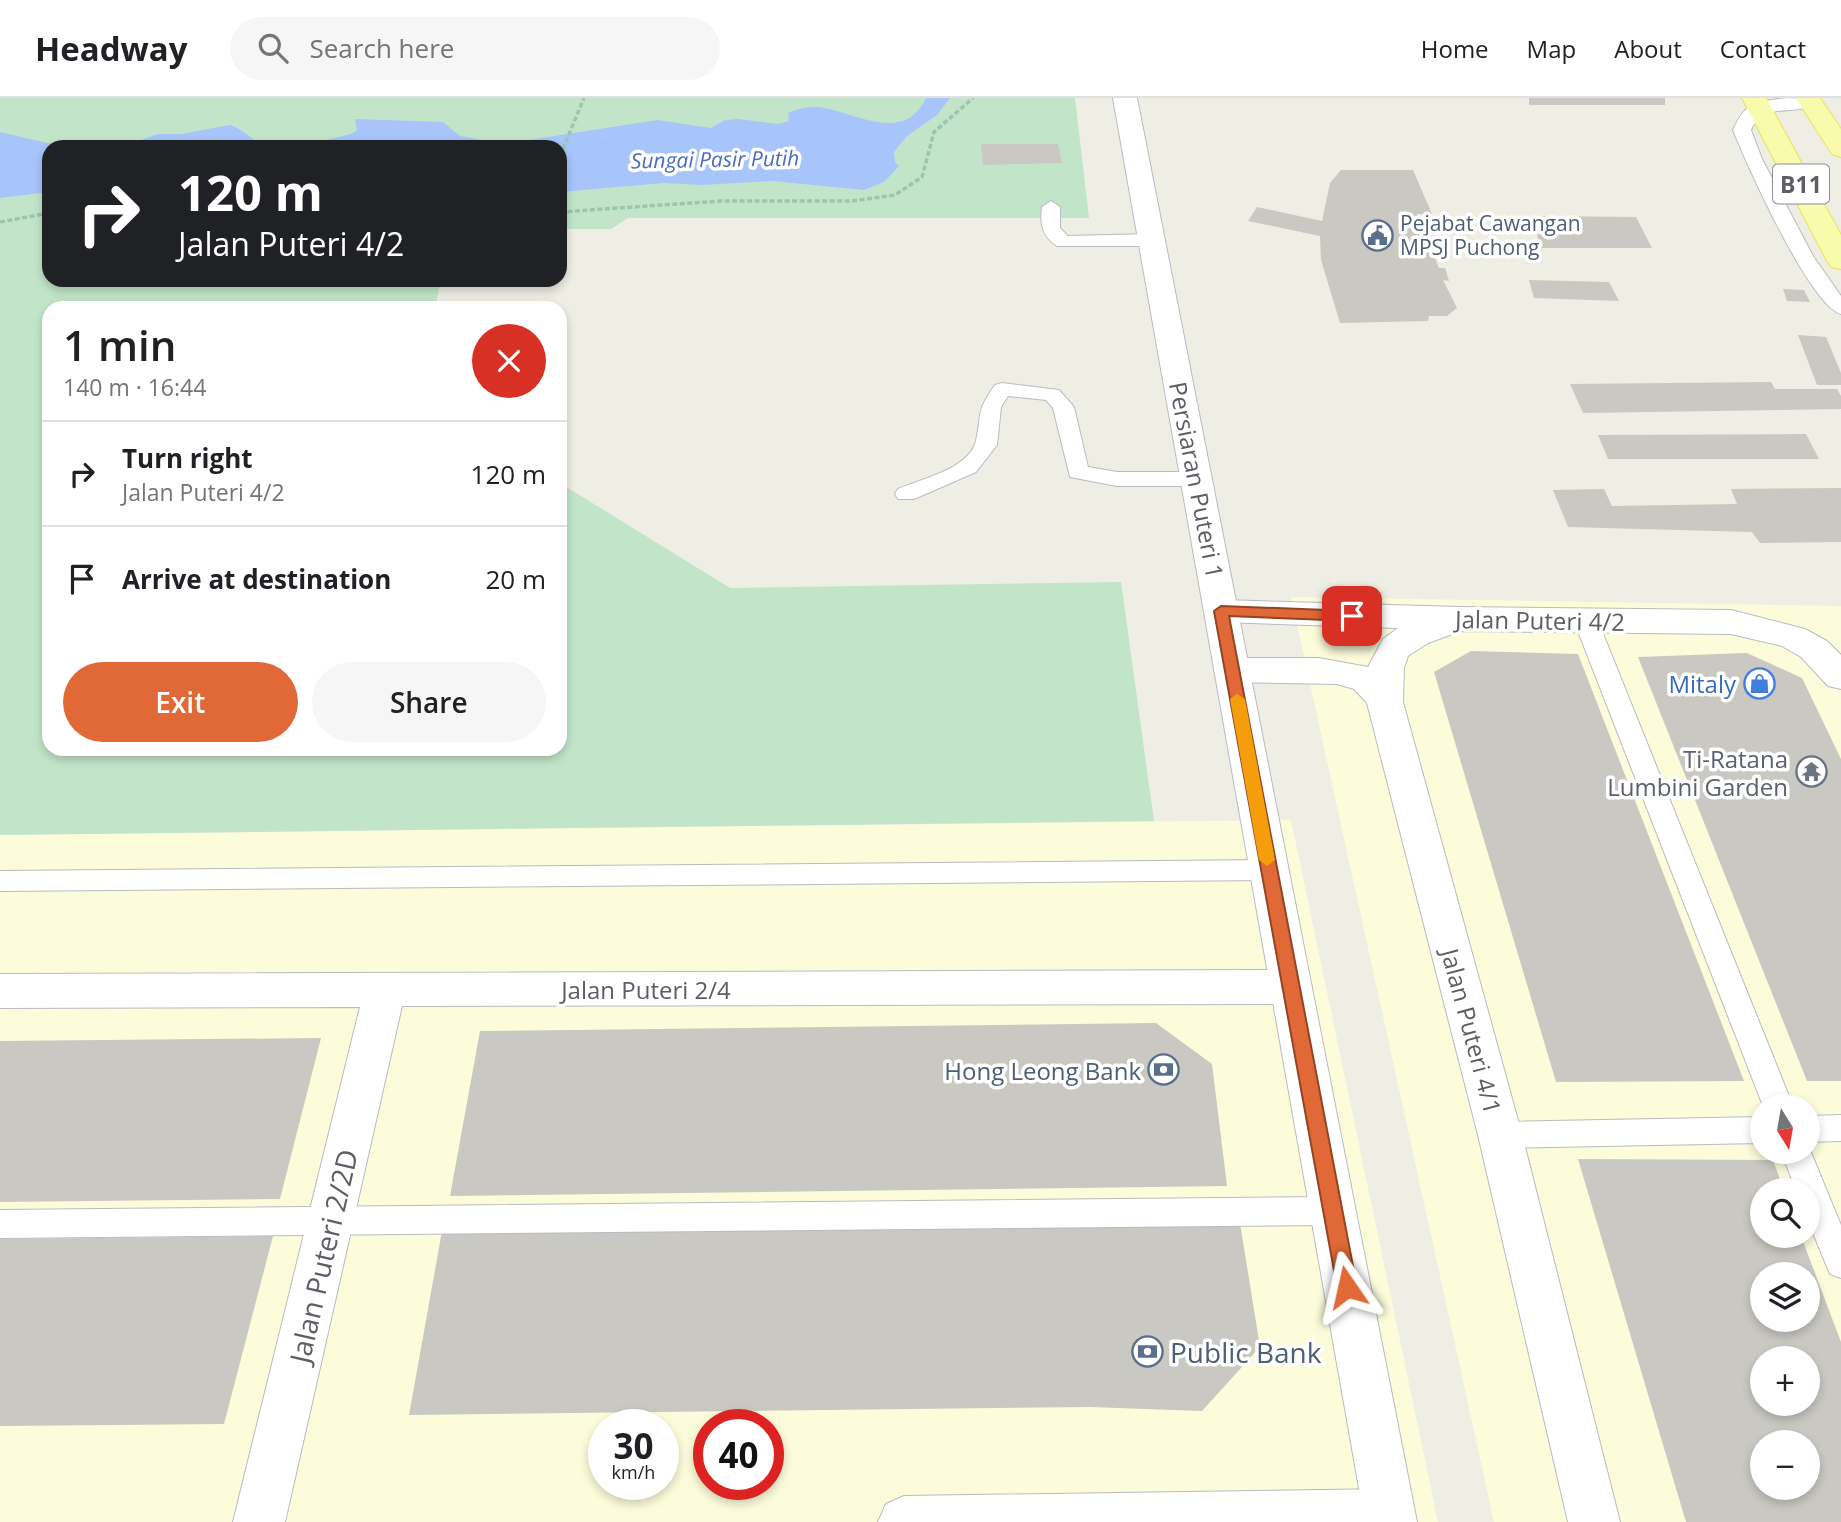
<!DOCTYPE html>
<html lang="en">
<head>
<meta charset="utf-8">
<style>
  body { margin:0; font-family:"Open Sans",sans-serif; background:#f6f6f6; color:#202124; height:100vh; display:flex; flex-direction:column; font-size:26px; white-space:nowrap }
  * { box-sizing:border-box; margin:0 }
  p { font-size:23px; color:#757577 }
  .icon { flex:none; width:38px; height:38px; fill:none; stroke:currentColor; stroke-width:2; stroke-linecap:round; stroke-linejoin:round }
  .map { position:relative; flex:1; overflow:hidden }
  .drawer { position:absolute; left:42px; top:203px; width:525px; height:455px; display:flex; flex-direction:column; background:#fff; border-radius:21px; box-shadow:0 4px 10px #0003 }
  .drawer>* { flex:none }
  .hud { position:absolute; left:42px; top:42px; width:525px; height:147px; border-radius:21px; box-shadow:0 4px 10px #0003; background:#202124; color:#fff; overflow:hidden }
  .needle { width:46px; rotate:169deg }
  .buttons { position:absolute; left:1750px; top:996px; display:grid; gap:14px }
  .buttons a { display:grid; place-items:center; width:70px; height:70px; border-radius:50%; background:#fff; box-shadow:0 4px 10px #0003; font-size:35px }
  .speed { position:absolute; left:588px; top:1311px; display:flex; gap:14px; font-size:35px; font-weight:700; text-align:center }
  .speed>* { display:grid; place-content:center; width:91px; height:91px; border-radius:50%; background:#fff; box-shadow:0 4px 10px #0003; line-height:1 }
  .speed small { font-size:18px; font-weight:400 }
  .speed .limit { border:10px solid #d22; background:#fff; color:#111 }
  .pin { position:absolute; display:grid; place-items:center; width:60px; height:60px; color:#fff; margin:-30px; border-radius:14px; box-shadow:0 4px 10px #0006 }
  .me { position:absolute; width:77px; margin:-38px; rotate:349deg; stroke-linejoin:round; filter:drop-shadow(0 0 5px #0008) }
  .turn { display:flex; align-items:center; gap:24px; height:147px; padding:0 21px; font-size:32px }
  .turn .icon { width:91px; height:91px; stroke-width:2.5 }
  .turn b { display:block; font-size:49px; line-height:60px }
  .round { display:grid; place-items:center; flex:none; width:74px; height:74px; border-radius:37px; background:#f6f6f6 }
  .headline { display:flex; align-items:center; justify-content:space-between; height:119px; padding:0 21px }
  h1 { font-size:42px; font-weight:600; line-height:52px }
  .cta { display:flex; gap:14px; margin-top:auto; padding:14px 21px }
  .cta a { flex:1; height:80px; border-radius:42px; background:#e16837; color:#fff; font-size:28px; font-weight:600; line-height:80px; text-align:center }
  .cta a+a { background:#f6f6f6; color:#202124 }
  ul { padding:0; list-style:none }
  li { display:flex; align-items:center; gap:21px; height:105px; padding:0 21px; border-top:2px solid #e0e0e0 }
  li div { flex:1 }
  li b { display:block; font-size:26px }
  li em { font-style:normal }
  header { display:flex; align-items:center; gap:42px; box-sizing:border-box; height:98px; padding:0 35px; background:#fff; border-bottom:2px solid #e0e0e0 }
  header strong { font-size:33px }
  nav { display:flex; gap:38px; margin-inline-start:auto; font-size:24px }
  .search { width:490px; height:63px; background:#f6f6f6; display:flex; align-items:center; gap:18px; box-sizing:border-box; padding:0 24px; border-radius:38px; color:#757577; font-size:26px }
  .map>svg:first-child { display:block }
  .commercial { fill:#fcfcdb; fill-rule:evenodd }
  .green { fill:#c2e5c9 }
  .water { fill:#a7c5fb }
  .building { fill:#cac8c2; fill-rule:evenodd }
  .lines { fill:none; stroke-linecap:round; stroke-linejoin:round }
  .service-casing { stroke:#b9bbc0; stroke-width:2 }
  .minor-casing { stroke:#b9bbc0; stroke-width:2 }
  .tertiary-casing { stroke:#b9bbc0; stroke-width:2 }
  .primary-casing { stroke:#ebe161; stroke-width:2 }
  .path { stroke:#9cc5b0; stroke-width:3.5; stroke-dasharray:5 2.5; stroke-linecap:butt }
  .service { fill:#fff; fill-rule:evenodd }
  .minor { fill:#fff; fill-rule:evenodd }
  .tertiary { fill:#fff; fill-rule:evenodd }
  .primary { fill:#f8fbac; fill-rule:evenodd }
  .route { fill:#e16837; stroke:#924424; stroke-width:2 }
  .slow { fill:#f59e0b }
  .labels { text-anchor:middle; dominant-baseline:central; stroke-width:7; stroke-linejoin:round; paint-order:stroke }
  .far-water-label { font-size:21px; font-style:italic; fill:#4b6bbe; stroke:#fff }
  .far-service-label { font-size:21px; fill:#4e5e75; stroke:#fff; text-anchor:start }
  .shield { fill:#fff; stroke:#8d8e92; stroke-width:2 }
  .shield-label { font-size:23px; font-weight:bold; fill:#5c5e64 }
  .street-label { font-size:24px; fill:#5c5e64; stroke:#fff }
  .shop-label { font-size:24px; fill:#366cbe; stroke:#fff; text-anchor:end }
  .worship-label { font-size:24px; fill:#5b616d; stroke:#fff; text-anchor:end }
  .service-label { font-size:24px; fill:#4e5e75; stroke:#fff; text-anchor:end }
  .near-street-label { font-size:28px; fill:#5c5e64; stroke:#fff }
  .near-service-label { font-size:28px; fill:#4e5e75; stroke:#fff; text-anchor:start }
</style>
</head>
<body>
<header>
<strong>Headway</strong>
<div class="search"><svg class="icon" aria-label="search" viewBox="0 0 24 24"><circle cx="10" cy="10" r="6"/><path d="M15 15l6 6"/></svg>Search here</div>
<nav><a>Home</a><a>Map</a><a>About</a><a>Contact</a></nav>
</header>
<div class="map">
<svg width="1841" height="1424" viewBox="0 0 1841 1424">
  <rect width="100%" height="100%" fill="#eeeee4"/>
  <g class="commercial">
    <path d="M1291,499L1841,508V1424H1494ZM1762,1008H1808V1054H1762ZM1762,1092H1808V1138H1762ZM1762,1176H1808V1222H1762ZM1762,1260H1808V1306H1762ZM1762,1344H1808V1390H1762Z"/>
    <path d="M1291,722L1438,1424H0V737ZM604,1326H663V1386H604ZM709,1326H768V1386H709Z"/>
  </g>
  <polygon class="green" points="0,0 1075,0 1089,120 628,120 611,131 560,131 560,49 49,49 49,182 441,182 435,210 49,210 49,651 560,651 560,385 730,490 1121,484 1154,723 0,737"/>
  <g class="water">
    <path d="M926,0H950L937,17L907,38L894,54L895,64L899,68L884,84L864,92L772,83L702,87L664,85L560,94V49H292C310,44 344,40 357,33L355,21L443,24L460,38L504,46L657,22L711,30L725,22L738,21L778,26L789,23L788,15C800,10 812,7 825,10C859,17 905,45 926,0Z"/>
    <path d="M230,27C248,33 251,45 273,49H121L158,36H181Z"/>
    <polygon points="0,34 56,47 87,49 49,49 49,94 0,100"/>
  </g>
  <g class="building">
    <rect x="1529" y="0" width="136" height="7"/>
    <polygon points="981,46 1058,46 1062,65 983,67"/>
    <polygon points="1341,72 1413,72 1432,116 1417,116 1439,170 1445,170 1449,183 1443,182 1457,210 1447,218 1429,218 1428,223 1340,225 1321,162 1320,138 1248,123 1257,109 1322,123 1330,85"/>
    <polygon points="1530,118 1636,119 1652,150 1542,150"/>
    <polygon points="1529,182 1609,184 1619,203 1534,200"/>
    <polygon points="1783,191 1804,192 1810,204 1787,203"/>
    <polygon points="1798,237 1826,239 1841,275 1841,287 1817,287"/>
    <polygon points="1771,284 1775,291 1837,291 1841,298 1841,311 1583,315 1570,286"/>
    <polygon points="1806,336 1819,361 1608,361 1598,337"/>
    <polygon points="1841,390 1841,444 1760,445 1752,434 1568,429 1553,392 1604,391 1612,408 1737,406 1731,391"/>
    <polygon points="1471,553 1578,556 1744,983 1556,984 1434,574"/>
    <polygon points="1747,555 1802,580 1841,661 1841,983 1807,983 1638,559"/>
    <polygon points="1156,925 1212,966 1227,1088 450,1098 480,933"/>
    <polygon points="321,940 280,1101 0,1104 0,943"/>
    <path d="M1578,1061L1773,1062L1784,1092H1762V1138H1801L1841,1244V1424H1686ZM1762,1176H1808V1222H1762ZM1762,1260H1808V1306H1762ZM1762,1344H1808V1390H1762Z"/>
    <polygon points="1240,1125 1260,1249 1202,1313 1090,1309 409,1317 442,1133"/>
    <polygon points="273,1138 224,1326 0,1328 0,1141"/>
  </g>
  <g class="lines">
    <defs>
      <g id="service">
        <path d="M1787,0L1818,2C1798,22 1765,0 1751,32L1762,61L1813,158L1841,198V216C1810,208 1746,65 1733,32C1746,2 1757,4 1787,0Z"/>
        <path d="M1051,103L1060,109V130L1068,138L1152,136L1161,142L1152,148H1057C1042,138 1040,127 1042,109Z"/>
        <path d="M1002,285L1059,292L1074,309L1088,369L1117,374H1196L1207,381L1196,388H1117L1070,379L1053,310L1046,302L1008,298L1001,309L997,347L976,374L914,401H898L895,396L898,391C921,381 969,371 976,343C982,314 976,314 995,287Z"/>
        <polygon points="1586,515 1594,517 1598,523 1793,1008 1763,1008 1574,523 1578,517"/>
        <polygon points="1269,762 1279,765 1283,772 1279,779 1269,782 0,793 0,773"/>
        <polygon points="1841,1017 1841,1043 1808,1044 1808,1018"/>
        <polygon points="1762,1019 1762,1045 1500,1050 1489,1046 1485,1037 1489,1028 1500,1024"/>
        <polygon points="1808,1047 1841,1127 1841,1180 1830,1176 1808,1123 1808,1092 1796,1092 1781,1054 1808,1054"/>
        <polygon points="1333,1099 1344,1103 1349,1113 1344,1123 1333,1127 0,1140 0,1112"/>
      </g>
      <g id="minor">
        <polygon points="1221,502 1459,509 1731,512 1805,531 1827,543 1841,557 1841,591 1828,588 1801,559 1782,548 1731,536 1461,533 1428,545 1408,558 1404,570 1403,604 1522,1037 1620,1424 1568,1424 1478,1037 1367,605 1354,591 1337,586 1232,584 1219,581 1214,572 1219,563 1232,560 1319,560 1368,569 1383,541 1398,530 1221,524 1209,521 1204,513 1209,505"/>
        <polygon points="1291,872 1306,877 1312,889 1306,901 1291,906 402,908 285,1424 233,1424 360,909 0,910 0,876"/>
        <polygon points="1389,1391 1407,1399 1415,1417 1412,1424 878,1424 886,1406 904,1398"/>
      </g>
      <polygon id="tertiary" points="1113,0 1137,0 1417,1424 1365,1424"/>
      <g id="primary">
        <polygon points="1742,0 1766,0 1841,137 1841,171 1831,169 1827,163"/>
        <polygon points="1796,0 1820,0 1841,31 1841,59 1832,56"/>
      </g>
    </defs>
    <use href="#service" class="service-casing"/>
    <use href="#minor" class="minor-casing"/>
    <use href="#tertiary" class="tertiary-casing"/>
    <use href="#primary" class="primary-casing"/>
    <g class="path">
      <polyline points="560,58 584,0"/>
      <polyline points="560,114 721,103 852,103 895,97 922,79 934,34 973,0"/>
      <polyline points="0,124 49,115"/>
    </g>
    <use href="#service" class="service"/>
    <use href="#minor" class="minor"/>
    <use href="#tertiary" class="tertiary"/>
    <use href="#primary" class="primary"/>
  </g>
  <polygon class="route" points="1221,508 1352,513 1359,518 1352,523 1229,518 1357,1189 1354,1196 1347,1198 1340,1196 1337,1189 1214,513"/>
  <polygon class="slow" points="1237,596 1245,601 1275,762 1267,768 1259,762 1230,601"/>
  <defs>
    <symbol id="civic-ring" viewBox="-11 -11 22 22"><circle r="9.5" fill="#fff" stroke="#5c6f8a" stroke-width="1.5"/><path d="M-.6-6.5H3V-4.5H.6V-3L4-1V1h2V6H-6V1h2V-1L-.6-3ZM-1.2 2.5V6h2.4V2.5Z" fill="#5c6f8a"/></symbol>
    <symbol id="shop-ring" viewBox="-11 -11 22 22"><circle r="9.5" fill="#fff" stroke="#3f7fe0" stroke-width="1.5"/><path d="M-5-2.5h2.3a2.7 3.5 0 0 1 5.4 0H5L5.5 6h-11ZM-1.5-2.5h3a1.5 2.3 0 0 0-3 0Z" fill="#3f7fe0"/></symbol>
    <symbol id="temple-ring" viewBox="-11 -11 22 22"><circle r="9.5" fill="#fff" stroke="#6b7280" stroke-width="1.5"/><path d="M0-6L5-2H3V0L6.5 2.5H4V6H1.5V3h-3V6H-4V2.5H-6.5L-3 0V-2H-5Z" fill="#6b7280"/></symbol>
    <symbol id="bank-ring" viewBox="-11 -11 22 22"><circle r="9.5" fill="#fff" stroke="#5c6f8a" stroke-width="1.5"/><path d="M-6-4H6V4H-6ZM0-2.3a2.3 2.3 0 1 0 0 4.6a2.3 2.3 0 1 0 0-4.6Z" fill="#5c6f8a"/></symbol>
  </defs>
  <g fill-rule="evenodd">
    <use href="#civic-ring" x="1360" y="120" width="35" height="35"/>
    <use href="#shop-ring" x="1742" y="568" width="35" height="35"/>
    <use href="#temple-ring" x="1794" y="656" width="35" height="35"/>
    <use href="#bank-ring" x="1146" y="954" width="35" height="35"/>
    <use href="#bank-ring" x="1130" y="1236" width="35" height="35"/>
  </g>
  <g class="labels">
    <g class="far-water-label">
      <text transform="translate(715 61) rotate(-1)">Sungai Pasir Putih</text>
    </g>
    <g class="far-service-label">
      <text x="1400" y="125">Pejabat Cawangan<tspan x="1400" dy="24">MPSJ Puchong</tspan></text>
    </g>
    <rect class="shield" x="1773" y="66.5" width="56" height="39" rx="5"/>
    <g class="shield-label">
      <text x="1801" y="86">B11</text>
    </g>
    <g class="street-label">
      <text transform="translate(1197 382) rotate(79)">Persiaran Puteri 1</text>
      <text transform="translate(1540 522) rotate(1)">Jalan Puteri 4/2</text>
      <text x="646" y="891">Jalan Puteri 2/4</text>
      <text transform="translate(1472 933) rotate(75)">Jalan Puteri 4/1</text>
    </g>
    <g class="shop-label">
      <text x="1736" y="585">Mitaly</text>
    </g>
    <g class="worship-label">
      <text x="1788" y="660">Ti-Ratana<tspan x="1788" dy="28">Lumbini Garden</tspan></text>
    </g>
    <g class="service-label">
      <text x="1141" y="972">Hong Leong Bank</text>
    </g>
    <g class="near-street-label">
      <text transform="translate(323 1158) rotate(-77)">Jalan Puteri 2/2D</text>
    </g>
    <g class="near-service-label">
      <text x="1170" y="1254">Public Bank</text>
    </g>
  </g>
</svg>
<div class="buttons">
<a><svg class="needle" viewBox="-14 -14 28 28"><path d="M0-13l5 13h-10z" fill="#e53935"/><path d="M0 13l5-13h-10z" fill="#757577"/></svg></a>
<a><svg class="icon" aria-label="search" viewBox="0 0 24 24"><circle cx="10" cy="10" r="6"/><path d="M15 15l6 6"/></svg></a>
<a><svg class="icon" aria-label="layers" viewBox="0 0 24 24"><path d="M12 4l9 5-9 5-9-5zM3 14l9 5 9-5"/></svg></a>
<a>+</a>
<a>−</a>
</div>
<div class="speed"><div>30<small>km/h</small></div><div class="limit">40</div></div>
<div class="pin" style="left:1352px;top:518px;background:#d93025"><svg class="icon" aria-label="arrive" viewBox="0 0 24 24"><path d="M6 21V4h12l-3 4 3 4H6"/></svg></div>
<svg class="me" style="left:1347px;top:1189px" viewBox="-20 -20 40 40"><path d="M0-17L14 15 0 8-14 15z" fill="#e16837" stroke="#fff" stroke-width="4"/></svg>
<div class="hud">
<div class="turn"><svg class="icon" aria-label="right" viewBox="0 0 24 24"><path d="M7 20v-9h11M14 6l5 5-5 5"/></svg><div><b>120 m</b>Jalan Puteri 4/2</div></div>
</div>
<section class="drawer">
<div class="headline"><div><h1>1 min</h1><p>140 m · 16:44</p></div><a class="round" style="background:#d93025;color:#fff"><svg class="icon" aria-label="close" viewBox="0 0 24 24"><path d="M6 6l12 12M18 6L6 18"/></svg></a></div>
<ul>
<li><svg class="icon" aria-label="right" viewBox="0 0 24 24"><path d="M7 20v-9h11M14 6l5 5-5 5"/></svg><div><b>Turn right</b><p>Jalan Puteri 4/2</p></div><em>120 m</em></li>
<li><svg class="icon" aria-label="arrive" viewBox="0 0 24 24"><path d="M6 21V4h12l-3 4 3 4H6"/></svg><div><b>Arrive at destination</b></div><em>20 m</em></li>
</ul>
<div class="cta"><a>Exit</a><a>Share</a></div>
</section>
</div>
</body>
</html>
